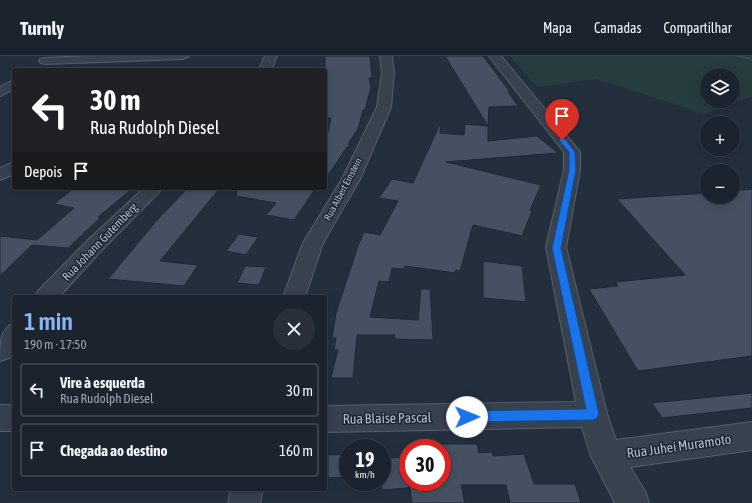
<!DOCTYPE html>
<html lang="pt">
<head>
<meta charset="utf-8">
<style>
  body { margin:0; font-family:"Asap Condensed",sans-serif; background:#282f3a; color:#f1f3f6; height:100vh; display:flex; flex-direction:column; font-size:15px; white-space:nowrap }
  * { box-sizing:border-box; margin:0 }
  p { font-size:13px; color:#a0a4aa }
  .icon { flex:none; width:22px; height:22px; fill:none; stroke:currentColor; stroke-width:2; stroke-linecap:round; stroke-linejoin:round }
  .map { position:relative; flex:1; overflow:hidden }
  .sheet { position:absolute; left:12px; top:239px; width:315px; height:196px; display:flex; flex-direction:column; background:#1b232e; border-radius:4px; box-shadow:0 2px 10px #0003,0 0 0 1px #39404a }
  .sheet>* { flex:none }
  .top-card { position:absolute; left:12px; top:12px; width:315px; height:122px; border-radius:4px; box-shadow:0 2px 10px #0003,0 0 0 1px #39404a; background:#202124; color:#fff; overflow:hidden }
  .controls { position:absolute; left:700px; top:12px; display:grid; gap:8px }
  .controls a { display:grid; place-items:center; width:40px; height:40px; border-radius:50%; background:#1b232e; box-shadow:0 2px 10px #0003,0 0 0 1px #39404a; font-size:20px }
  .speed { position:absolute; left:339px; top:383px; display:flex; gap:8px; font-size:20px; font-weight:700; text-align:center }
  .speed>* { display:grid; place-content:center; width:52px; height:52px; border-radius:50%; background:#1b232e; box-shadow:0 2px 10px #0003,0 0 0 1px #39404a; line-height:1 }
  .speed small { font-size:10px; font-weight:400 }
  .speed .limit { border:6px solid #d22; background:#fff; color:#111 }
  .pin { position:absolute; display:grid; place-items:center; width:34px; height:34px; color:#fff; margin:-41px -17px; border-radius:50% 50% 50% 0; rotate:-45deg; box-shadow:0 0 4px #0007 }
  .pin .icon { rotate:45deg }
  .me { position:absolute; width:44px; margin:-22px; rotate:89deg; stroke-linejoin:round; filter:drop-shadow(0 0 3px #0008) }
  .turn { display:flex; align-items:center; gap:14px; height:84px; padding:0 12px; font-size:18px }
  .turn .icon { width:52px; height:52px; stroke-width:2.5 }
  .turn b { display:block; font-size:28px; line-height:34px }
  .then { display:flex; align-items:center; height:38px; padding:0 12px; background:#0003; gap:8px; font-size:15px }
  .round { display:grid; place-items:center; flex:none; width:42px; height:42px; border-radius:21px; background:#282f3a }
  .headline { display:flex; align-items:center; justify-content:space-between; height:68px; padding:0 12px }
  h1 { font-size:24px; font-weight:600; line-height:30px; color:#8ab4f8 }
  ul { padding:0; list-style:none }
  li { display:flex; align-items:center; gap:12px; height:54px; margin:0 8px 6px; padding:0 4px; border:2px solid #39404a; border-radius:4px }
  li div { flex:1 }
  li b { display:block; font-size:15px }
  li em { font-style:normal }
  header { display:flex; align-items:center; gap:24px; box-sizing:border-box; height:56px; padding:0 20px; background:#1b232e; border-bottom:1px solid #39404a }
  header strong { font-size:19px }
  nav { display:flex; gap:22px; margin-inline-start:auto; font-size:14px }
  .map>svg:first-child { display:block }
  .green { fill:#263c3f; fill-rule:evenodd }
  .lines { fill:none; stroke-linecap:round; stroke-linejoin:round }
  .stream { fill:#394c67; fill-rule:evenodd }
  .building { fill:#455162; stroke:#1f2835 }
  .minor-casing { stroke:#565f6c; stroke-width:2 }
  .minor { fill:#38414e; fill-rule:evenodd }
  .route { fill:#1a73e8; stroke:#114b97 }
  .labels { text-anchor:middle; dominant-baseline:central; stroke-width:3; stroke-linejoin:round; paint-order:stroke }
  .far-street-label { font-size:10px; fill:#b4bcc9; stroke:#1d2633 }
  .street-label { font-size:12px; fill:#b4bcc9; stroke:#1d2633 }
  .near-street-label { font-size:14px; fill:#b4bcc9; stroke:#1d2633 }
</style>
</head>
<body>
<header>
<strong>Turnly</strong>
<nav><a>Mapa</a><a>Camadas</a><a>Compartilhar</a></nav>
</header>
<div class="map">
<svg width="752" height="447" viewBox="0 0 752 447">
  <rect width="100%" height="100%" fill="#242f3e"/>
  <path class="green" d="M510,0H752V40L706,58L596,23L537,31ZM707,19H733V45H707Z"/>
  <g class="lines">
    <polygon class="stream" points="735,0 742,0 752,2 752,4"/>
  </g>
  <g class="building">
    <polygon points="325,0 370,0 372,22 369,22 371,31 365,54 363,54 358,73 349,86 349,91 347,91 325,124 325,89 331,62 325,62"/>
    <polygon points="445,0 483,0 510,36 508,36 518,50 489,51 488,70"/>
    <polygon points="465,68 488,70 488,85 537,80 558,97 446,106 541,129 530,154 532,155 522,180 473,169 460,215 456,214 455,217 405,210 404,213 392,212 389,226 379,225 370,261 418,264 421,233 430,233 433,284 395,283 395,279 357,279 353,322 331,322 338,294 334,294 336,282 332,282 336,257 358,190 364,176 380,179 398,145 379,142 392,123 413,127 439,70 441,70 440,77 464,79"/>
    <polygon points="74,132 133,132 98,161 100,162 68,192 32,189 0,220 0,180 37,184 74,152 54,148"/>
    <polygon points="188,132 220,132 160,205 198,209 184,230 108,223 157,164"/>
    <polygon points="237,132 316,132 294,164 266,159 276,147 236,140"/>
    <polygon points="752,133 752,300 638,315 589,233 618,230 615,226 685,219 617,143 707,137 707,141 733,141 733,135"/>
    <polygon points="239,178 258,181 246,199 226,195"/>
    <polygon points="483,205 522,210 526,246 483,242"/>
    <polygon points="245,210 266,211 259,229 237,227"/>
    <polygon points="752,337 752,352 662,362 652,347"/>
    <polygon points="442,388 477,388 479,397 492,396 493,400 524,398 534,428 575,428 581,447 510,447 506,429 461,429 465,447 412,447 409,426 442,426"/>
    <polygon points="348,398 348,421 328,422 328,399"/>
    <polygon points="408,401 408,432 382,434 382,419 387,418 386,402"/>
  </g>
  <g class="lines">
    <defs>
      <g id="minor">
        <polygon points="89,0 189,0 183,3 45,8 41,7 39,5 41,3 45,2"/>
        <polygon points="265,0 277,0 271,14 259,14"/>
        <polygon points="380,0 392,0 394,17 391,51 360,123 323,187 305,241 283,241 303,187 342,123 377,51 382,17"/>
        <polygon points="489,0 501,0 580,96 580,114 566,191 607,358 616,384 752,366 752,394 630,411 645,435 649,447 615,447 591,400 582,371 325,376 325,350 576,346 546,191 564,114 564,96"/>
        <polygon points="14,24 14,33 0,40 0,31"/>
        <polygon points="14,106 14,118 0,124 0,112"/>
        <polygon points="144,132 163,132 101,195 59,241 35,241 38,235 87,185"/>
        <path d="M14,267V295L9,302L0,305C0,288 0,273 14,267Z"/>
        <rect x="0" y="349" width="14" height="26"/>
        <polygon points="231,433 263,433 260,447 228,447"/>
      </g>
    </defs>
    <use href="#minor" class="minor-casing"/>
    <use href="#minor" class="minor"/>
  </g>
  <polygon class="route" points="560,82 564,82 575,96 576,114 561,192 599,358 597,362 593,364 467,366 463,364 461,361 463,357 467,355 586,353 552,192 569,114 569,96 559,84"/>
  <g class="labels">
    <g class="far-street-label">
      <text transform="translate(343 133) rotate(-62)">Rua Albert Einstein</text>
    </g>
    <g class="street-label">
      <text transform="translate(100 186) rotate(-46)">Rua Johann Gutemberg</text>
    </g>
    <g class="near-street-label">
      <text transform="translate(387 362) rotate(-1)">Rua Blaise Pascal</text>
      <text transform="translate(679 390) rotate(-8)">Rua Juhei Muramoto</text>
    </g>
  </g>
</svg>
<div class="controls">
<a><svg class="icon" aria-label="layers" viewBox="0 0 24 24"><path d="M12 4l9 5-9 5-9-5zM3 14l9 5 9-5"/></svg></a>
<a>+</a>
<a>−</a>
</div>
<div class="speed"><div>19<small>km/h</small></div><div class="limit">30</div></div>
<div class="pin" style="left:562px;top:84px;background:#d93025"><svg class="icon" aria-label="arrive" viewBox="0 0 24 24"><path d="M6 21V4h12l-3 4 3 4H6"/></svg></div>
<svg class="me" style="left:467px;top:361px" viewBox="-20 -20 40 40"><circle r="19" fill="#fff"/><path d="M0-13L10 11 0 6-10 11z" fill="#1a73e8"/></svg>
<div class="top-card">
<div class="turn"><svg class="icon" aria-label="left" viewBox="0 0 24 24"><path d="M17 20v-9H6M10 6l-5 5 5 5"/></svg><div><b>30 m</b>Rua Rudolph Diesel</div></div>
<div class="then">Depois<svg class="icon" aria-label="arrive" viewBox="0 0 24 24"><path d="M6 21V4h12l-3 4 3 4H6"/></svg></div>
</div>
<section class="sheet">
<div class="headline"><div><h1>1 min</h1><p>190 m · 17:50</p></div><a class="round"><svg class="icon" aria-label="close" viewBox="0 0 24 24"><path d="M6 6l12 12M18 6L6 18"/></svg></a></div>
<ul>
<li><svg class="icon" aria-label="left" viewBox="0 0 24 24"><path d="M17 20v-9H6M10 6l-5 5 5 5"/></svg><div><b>Vire à esquerda</b><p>Rua Rudolph Diesel</p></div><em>30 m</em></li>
<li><svg class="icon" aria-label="arrive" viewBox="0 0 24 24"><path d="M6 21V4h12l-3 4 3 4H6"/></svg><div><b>Chegada ao destino</b></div><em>160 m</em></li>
</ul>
</section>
</div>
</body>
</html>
